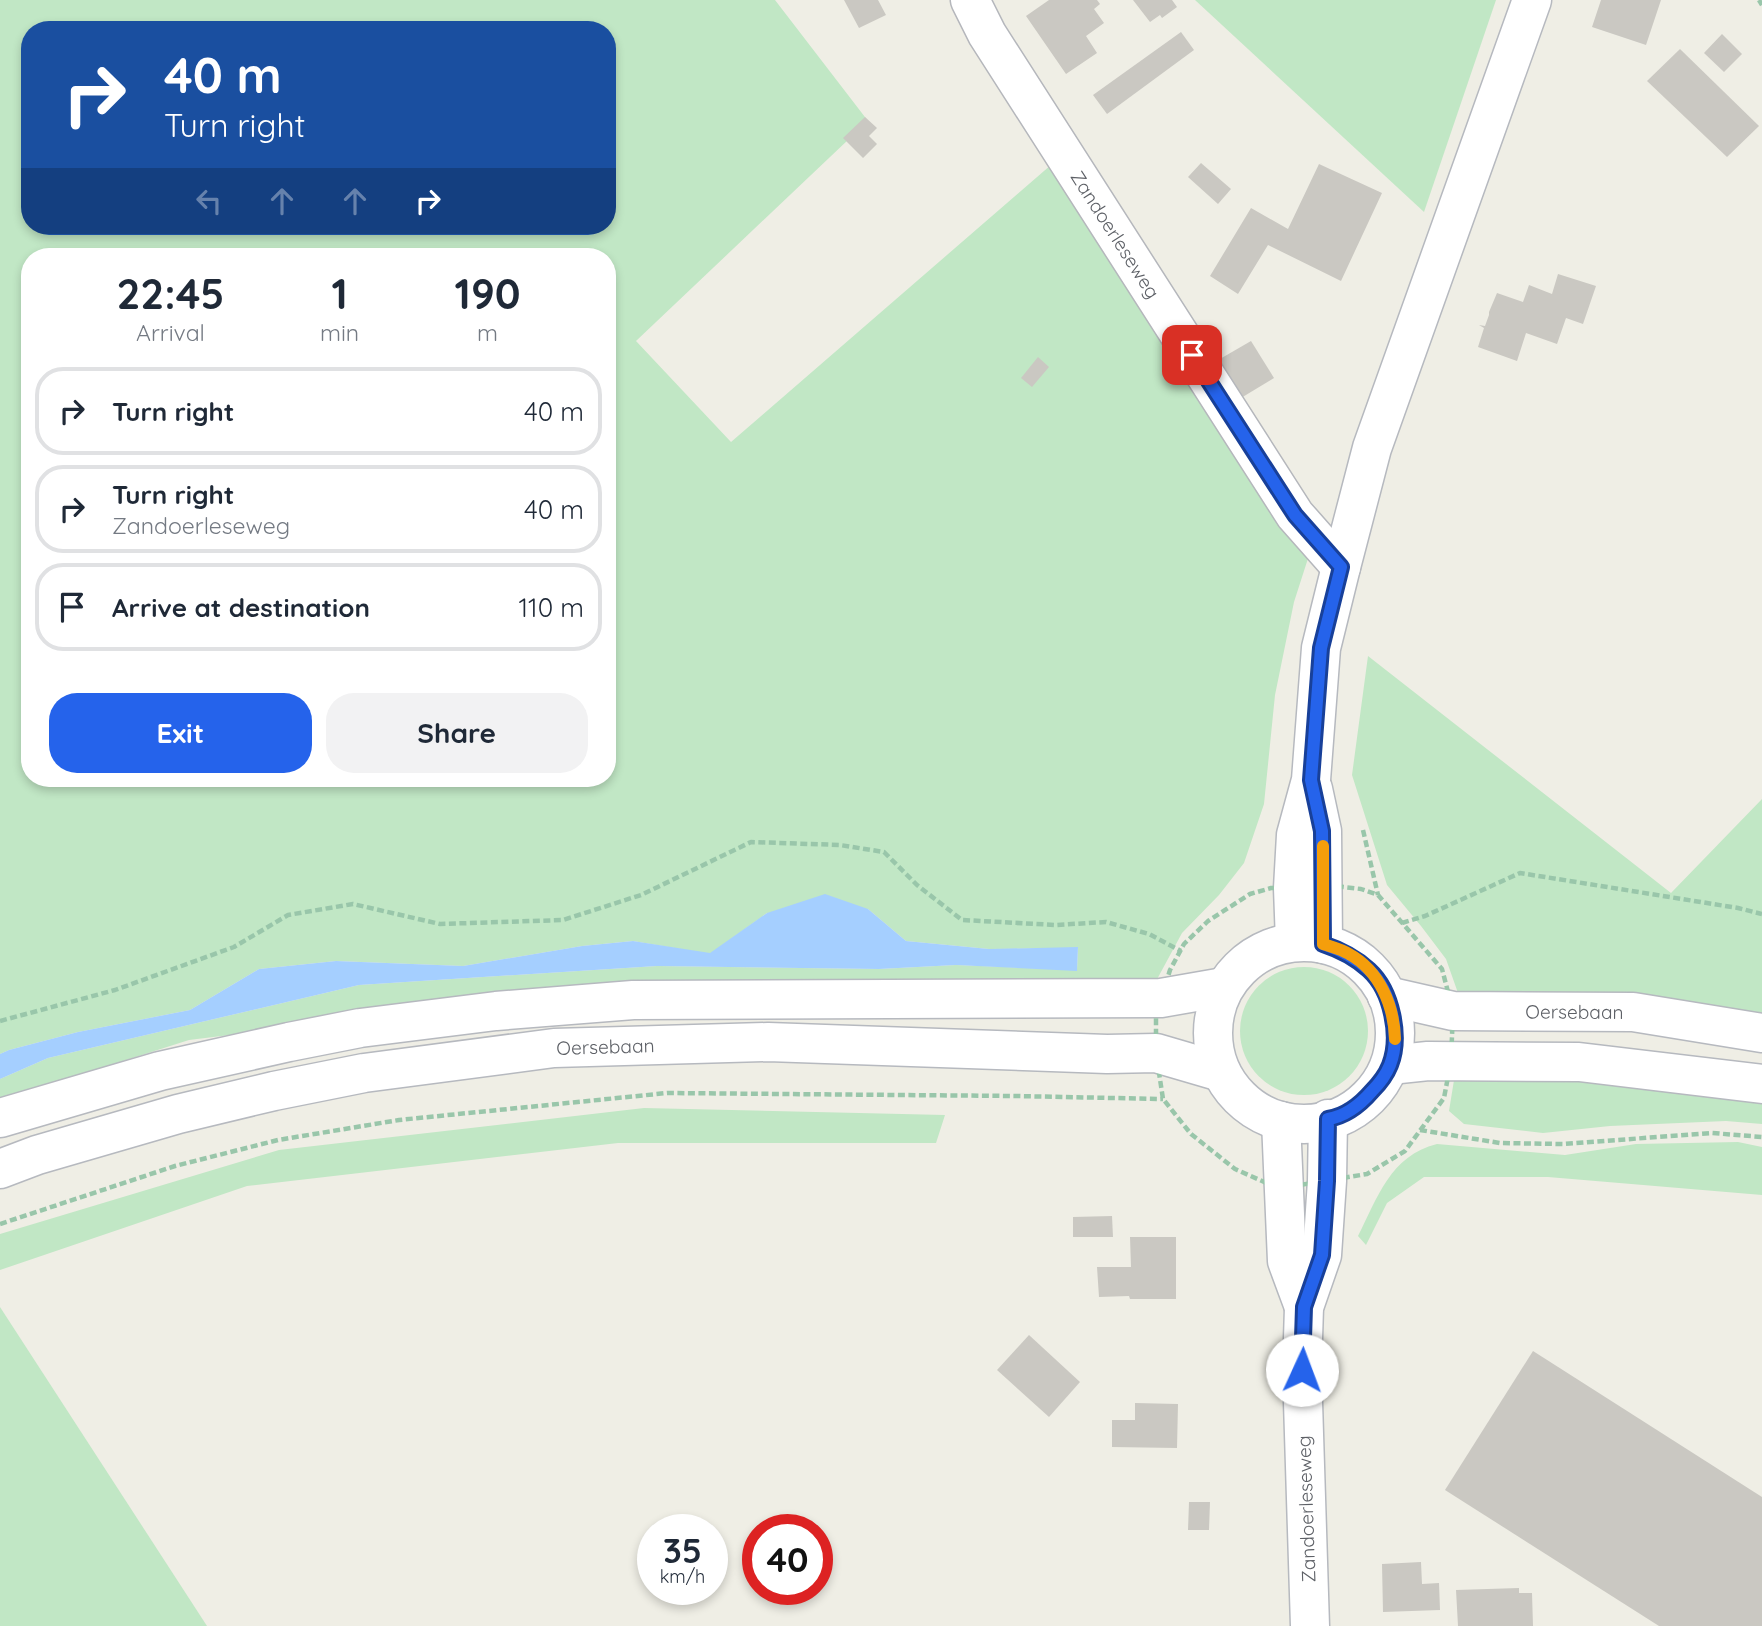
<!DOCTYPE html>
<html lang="en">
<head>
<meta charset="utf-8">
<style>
  body { margin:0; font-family:Quicksand,sans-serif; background:#f2f2f3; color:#1f2937; height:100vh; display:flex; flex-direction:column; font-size:26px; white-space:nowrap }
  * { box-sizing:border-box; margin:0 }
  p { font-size:23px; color:#747a83 }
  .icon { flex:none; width:38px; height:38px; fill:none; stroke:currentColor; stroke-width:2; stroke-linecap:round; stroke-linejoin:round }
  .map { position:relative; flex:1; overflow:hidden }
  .panel { position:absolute; left:21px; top:248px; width:595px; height:539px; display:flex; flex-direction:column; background:#fff; border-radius:28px; box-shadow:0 4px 10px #0003 }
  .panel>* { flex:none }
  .guide { position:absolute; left:21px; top:21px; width:595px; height:214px; border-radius:28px; box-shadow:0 4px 10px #0003; background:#1a4fa0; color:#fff; overflow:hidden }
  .speed { position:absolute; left:637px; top:1514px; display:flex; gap:14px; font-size:35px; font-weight:700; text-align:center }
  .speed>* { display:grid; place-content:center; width:91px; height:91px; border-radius:50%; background:#fff; box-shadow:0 4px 10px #0003; line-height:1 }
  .speed small { font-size:18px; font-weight:400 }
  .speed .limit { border:10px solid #d22; background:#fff; color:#111 }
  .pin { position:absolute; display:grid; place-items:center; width:60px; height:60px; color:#fff; margin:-30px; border-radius:14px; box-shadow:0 4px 10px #0006 }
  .me { position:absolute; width:77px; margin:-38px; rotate:2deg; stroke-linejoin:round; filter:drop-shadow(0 0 5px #0008) }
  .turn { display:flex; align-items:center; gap:24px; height:147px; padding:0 28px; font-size:32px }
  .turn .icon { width:91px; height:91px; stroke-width:2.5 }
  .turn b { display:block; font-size:49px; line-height:60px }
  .lanes { display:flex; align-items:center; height:66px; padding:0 28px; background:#0003; justify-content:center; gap:35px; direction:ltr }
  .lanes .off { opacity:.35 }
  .eta { display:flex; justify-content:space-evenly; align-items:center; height:119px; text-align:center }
  .eta b { font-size:42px; font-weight:700; line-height:49px }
  .primary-button { display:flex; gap:14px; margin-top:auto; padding:14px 28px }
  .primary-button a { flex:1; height:80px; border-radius:28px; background:#2563eb; color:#fff; font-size:28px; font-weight:700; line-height:80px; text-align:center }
  .primary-button a+a { background:#f2f2f3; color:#1f2937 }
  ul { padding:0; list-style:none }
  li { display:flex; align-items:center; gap:21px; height:88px; margin:0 14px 10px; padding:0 14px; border:4px solid #e0e1e3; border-radius:28px }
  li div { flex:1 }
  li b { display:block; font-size:26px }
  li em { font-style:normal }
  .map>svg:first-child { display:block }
  .green { fill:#c1e7c5; fill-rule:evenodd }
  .water { fill:#a5cfff }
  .building { fill:#cac8c2 }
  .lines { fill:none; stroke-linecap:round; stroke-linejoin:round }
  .street-casing { stroke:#b5b7bc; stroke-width:41 }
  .secondary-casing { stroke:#b6b9bf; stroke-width:41 }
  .path { stroke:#99c6aa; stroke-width:4.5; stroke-dasharray:7 3.5; stroke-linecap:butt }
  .street { stroke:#fff; stroke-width:38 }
  .secondary { stroke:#fff; stroke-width:38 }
  .route-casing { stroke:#184099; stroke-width:18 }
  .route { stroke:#2563eb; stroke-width:12 }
  .slow { stroke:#f59e0b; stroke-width:12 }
  .labels { text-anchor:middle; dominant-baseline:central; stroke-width:5; stroke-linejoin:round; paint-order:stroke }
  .street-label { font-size:19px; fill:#5d6066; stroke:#fff }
</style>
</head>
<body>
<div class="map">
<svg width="1762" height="1626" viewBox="0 0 1762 1626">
  <rect width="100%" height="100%" fill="#efeee5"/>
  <g class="green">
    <path d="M0,0H775L868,121L636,341L731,442L1059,158L1312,546L1294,602L1275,695L1264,804L1244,863L1219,895L1182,933L1155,983L593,991L189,1040L0,1100V1079L48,1058L359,985L657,966L879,969L956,965L1077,970L1078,948L989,949L906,941L868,909L767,913L710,954L633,941L582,946L463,966L336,961L259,969L190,1010L78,1032L9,1050L0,1054ZM30,30H607V226H30ZM30,257H607V779H30Z"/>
    <polygon points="1195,0 1496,0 1424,212"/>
    <polygon points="1368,656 1671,893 1762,799 1762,1019 1458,993 1446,959 1421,926 1387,885 1352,775"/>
    <circle cx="1304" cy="1031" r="64"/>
    <polygon points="1455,1074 1621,1080 1762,1099 1762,1124 1726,1121 1610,1126 1543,1133 1464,1124 1449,1111"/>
    <polygon points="644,1108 945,1115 936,1143 618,1143 247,1186 0,1270 0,1234 279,1150"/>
    <path d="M1738,1142L1762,1147V1195L1548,1177H1424L1387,1203L1366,1245L1358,1236C1378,1197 1390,1156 1437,1144L1565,1155L1636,1144Z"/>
    <polygon points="0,1307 207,1626 0,1626"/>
  </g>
  <polygon class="water" points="825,894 868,909 906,941 989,949 1078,947 1077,971 956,965 879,969 657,966 359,985 48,1058 0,1079 0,1054 9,1050 78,1032 190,1010 259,969 336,961 463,966 582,946 633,941 710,953 767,913"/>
  <g class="building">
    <polygon points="844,0 878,0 886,15 859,28"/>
    <polygon points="1049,0 1097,0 1100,4 1094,9 1104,23 1086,36 1097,53 1066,74 1026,16"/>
    <polygon points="1133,0 1172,0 1177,7 1162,18 1160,15 1150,22"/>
    <polygon points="1601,0 1661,0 1646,45 1592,27"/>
    <polygon points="1181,32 1194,50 1107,114 1093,95"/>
    <polygon points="1722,34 1742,54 1724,72 1704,53"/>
    <polygon points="1680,49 1759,126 1727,157 1647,81"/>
    <polygon points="865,117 877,128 869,136 877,144 863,158 843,138"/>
    <polygon points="1201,163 1231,189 1218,204 1188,177"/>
    <polygon points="1319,164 1382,193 1341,281 1268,245 1238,294 1210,276 1251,208 1288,229"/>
    <polygon points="1558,274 1596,286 1583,324 1566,318 1557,344 1526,333 1517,361 1478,347 1484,328 1479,325 1485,326 1489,315 1489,312 1497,293 1523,302 1529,285 1552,294"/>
    <polygon points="1251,341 1274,378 1236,401 1213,363"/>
    <polygon points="1038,357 1049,367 1032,387 1021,378"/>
    <polygon points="1112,1216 1113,1237 1073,1237 1073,1217"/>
    <polygon points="1130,1237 1176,1237 1176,1299 1130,1299 1129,1296 1099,1297 1097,1267 1131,1267"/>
    <polygon points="1029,1335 1080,1382 1049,1417 997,1370"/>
    <polygon points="1533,1351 1762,1497 1762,1626 1659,1626 1445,1490"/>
    <polygon points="1135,1403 1178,1404 1177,1448 1112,1447 1112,1420 1135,1420"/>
    <polygon points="1189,1502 1210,1502 1209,1530 1188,1530"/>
    <polygon points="1421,1562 1422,1584 1439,1583 1440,1610 1383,1612 1382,1564"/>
    <polygon points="1519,1588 1519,1593 1532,1593 1533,1626 1458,1626 1456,1590"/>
  </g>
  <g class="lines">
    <defs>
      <g id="street">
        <path id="s1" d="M970,0L987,34L1295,515L1341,567"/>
      </g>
      <g id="secondary">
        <polyline points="1313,789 1322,831 1323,944"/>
        <polyline points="1295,942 1293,888 1296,835 1311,780 1321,648 1341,567 1372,448 1532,0"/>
        <circle cx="1304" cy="1033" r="91"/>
        <path id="s2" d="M1387,996L1453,1011L1633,1012L1762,1033"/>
        <polyline points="1390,1065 1428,1061 1579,1062 1762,1084"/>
        <polyline points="0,1118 160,1071 289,1042 360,1028 496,1011 633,1000 1161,998 1224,987"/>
        <polyline points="1281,1121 1287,1261 1304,1307"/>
        <path id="s3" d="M0,1169L37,1155L178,1114L274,1091L364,1073L554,1048L768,1042L1107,1054L1156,1053L1221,1072"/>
        <polyline points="1310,1626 1302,1370 1304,1307 1322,1255 1327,1181 1328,1119"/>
      </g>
    </defs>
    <use href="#street" class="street-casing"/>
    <use href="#secondary" class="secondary-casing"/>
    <g class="path">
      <polyline points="1759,0 1762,5"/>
      <polyline points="1363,830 1378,895"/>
      <polygon points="1316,884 1361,889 1378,895 1442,969 1453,1011 1451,1061 1444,1098 1405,1151 1367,1174 1300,1185 1271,1185 1235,1169 1191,1134 1163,1099 1156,1053 1156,1015 1170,970 1184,944 1208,921 1250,894 1271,888 1293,888"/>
      <polyline points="1402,923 1425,916 1520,873 1738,908 1762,914"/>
      <polyline points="0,1021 115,990 234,947 288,915 353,904 440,924 563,920 641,895 751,842 840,845 884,852 917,885 962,920 1056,925 1106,922 1149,934 1181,951"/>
      <polyline points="1420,1130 1500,1143 1563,1144 1712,1133 1762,1137"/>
      <polyline points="0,1224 175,1166 278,1140 399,1120 667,1093 1015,1096 1163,1099"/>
    </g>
    <use href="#street" class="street"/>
    <use href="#secondary" class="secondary"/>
  </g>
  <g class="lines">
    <defs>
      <path id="route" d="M1192,355L1295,515L1341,567L1321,648L1311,780L1322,831L1323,944C1341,950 1355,957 1369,970C1392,991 1401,1037 1390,1065C1386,1075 1379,1084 1372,1091C1360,1105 1346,1116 1328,1119L1327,1181L1322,1255L1304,1307L1302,1370"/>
    </defs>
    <use href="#route" class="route-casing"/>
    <use href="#route" class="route"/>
    <path class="slow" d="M1323,846V944C1332,947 1341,949 1349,954C1380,971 1394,1006 1395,1039"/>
  </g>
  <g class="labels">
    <g class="street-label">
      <text stroke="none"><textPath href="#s1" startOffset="276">Zandoerleseweg</textPath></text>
      <text stroke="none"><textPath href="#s2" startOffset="189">Oersebaan</textPath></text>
      <text stroke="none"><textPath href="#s3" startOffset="620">Oersebaan</textPath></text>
      <text transform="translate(1306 1509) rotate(-92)">Zandoerleseweg</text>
    </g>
  </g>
</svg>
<div class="speed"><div>35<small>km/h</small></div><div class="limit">40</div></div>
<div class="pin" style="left:1192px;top:355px;background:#d93025"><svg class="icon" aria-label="arrive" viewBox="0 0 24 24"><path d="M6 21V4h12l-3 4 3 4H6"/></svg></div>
<svg class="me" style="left:1302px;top:1370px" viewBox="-20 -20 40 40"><circle r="19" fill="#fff"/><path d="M0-13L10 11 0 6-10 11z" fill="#2563eb"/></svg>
<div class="guide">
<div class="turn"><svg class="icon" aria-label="right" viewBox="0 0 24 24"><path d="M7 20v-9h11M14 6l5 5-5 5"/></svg><div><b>40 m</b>Turn right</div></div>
<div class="lanes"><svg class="icon off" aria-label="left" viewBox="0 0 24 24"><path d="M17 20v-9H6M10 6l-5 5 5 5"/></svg><svg class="icon off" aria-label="ahead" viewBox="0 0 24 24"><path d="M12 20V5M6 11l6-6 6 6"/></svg><svg class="icon off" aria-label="ahead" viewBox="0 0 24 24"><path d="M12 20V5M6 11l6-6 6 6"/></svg><svg class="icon" aria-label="right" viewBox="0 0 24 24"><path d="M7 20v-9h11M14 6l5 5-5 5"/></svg></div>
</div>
<section class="panel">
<div class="eta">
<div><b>22:45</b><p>Arrival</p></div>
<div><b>1</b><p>min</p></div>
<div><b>190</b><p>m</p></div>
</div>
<ul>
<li><svg class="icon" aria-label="right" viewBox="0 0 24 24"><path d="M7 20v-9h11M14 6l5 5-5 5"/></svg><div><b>Turn right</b></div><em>40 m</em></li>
<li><svg class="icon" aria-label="right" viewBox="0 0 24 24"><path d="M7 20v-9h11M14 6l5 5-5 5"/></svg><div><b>Turn right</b><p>Zandoerleseweg</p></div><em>40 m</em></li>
<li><svg class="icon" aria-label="arrive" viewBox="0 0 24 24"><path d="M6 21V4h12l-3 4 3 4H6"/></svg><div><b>Arrive at destination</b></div><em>110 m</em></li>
</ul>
<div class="primary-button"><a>Exit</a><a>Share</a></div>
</section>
</div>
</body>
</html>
